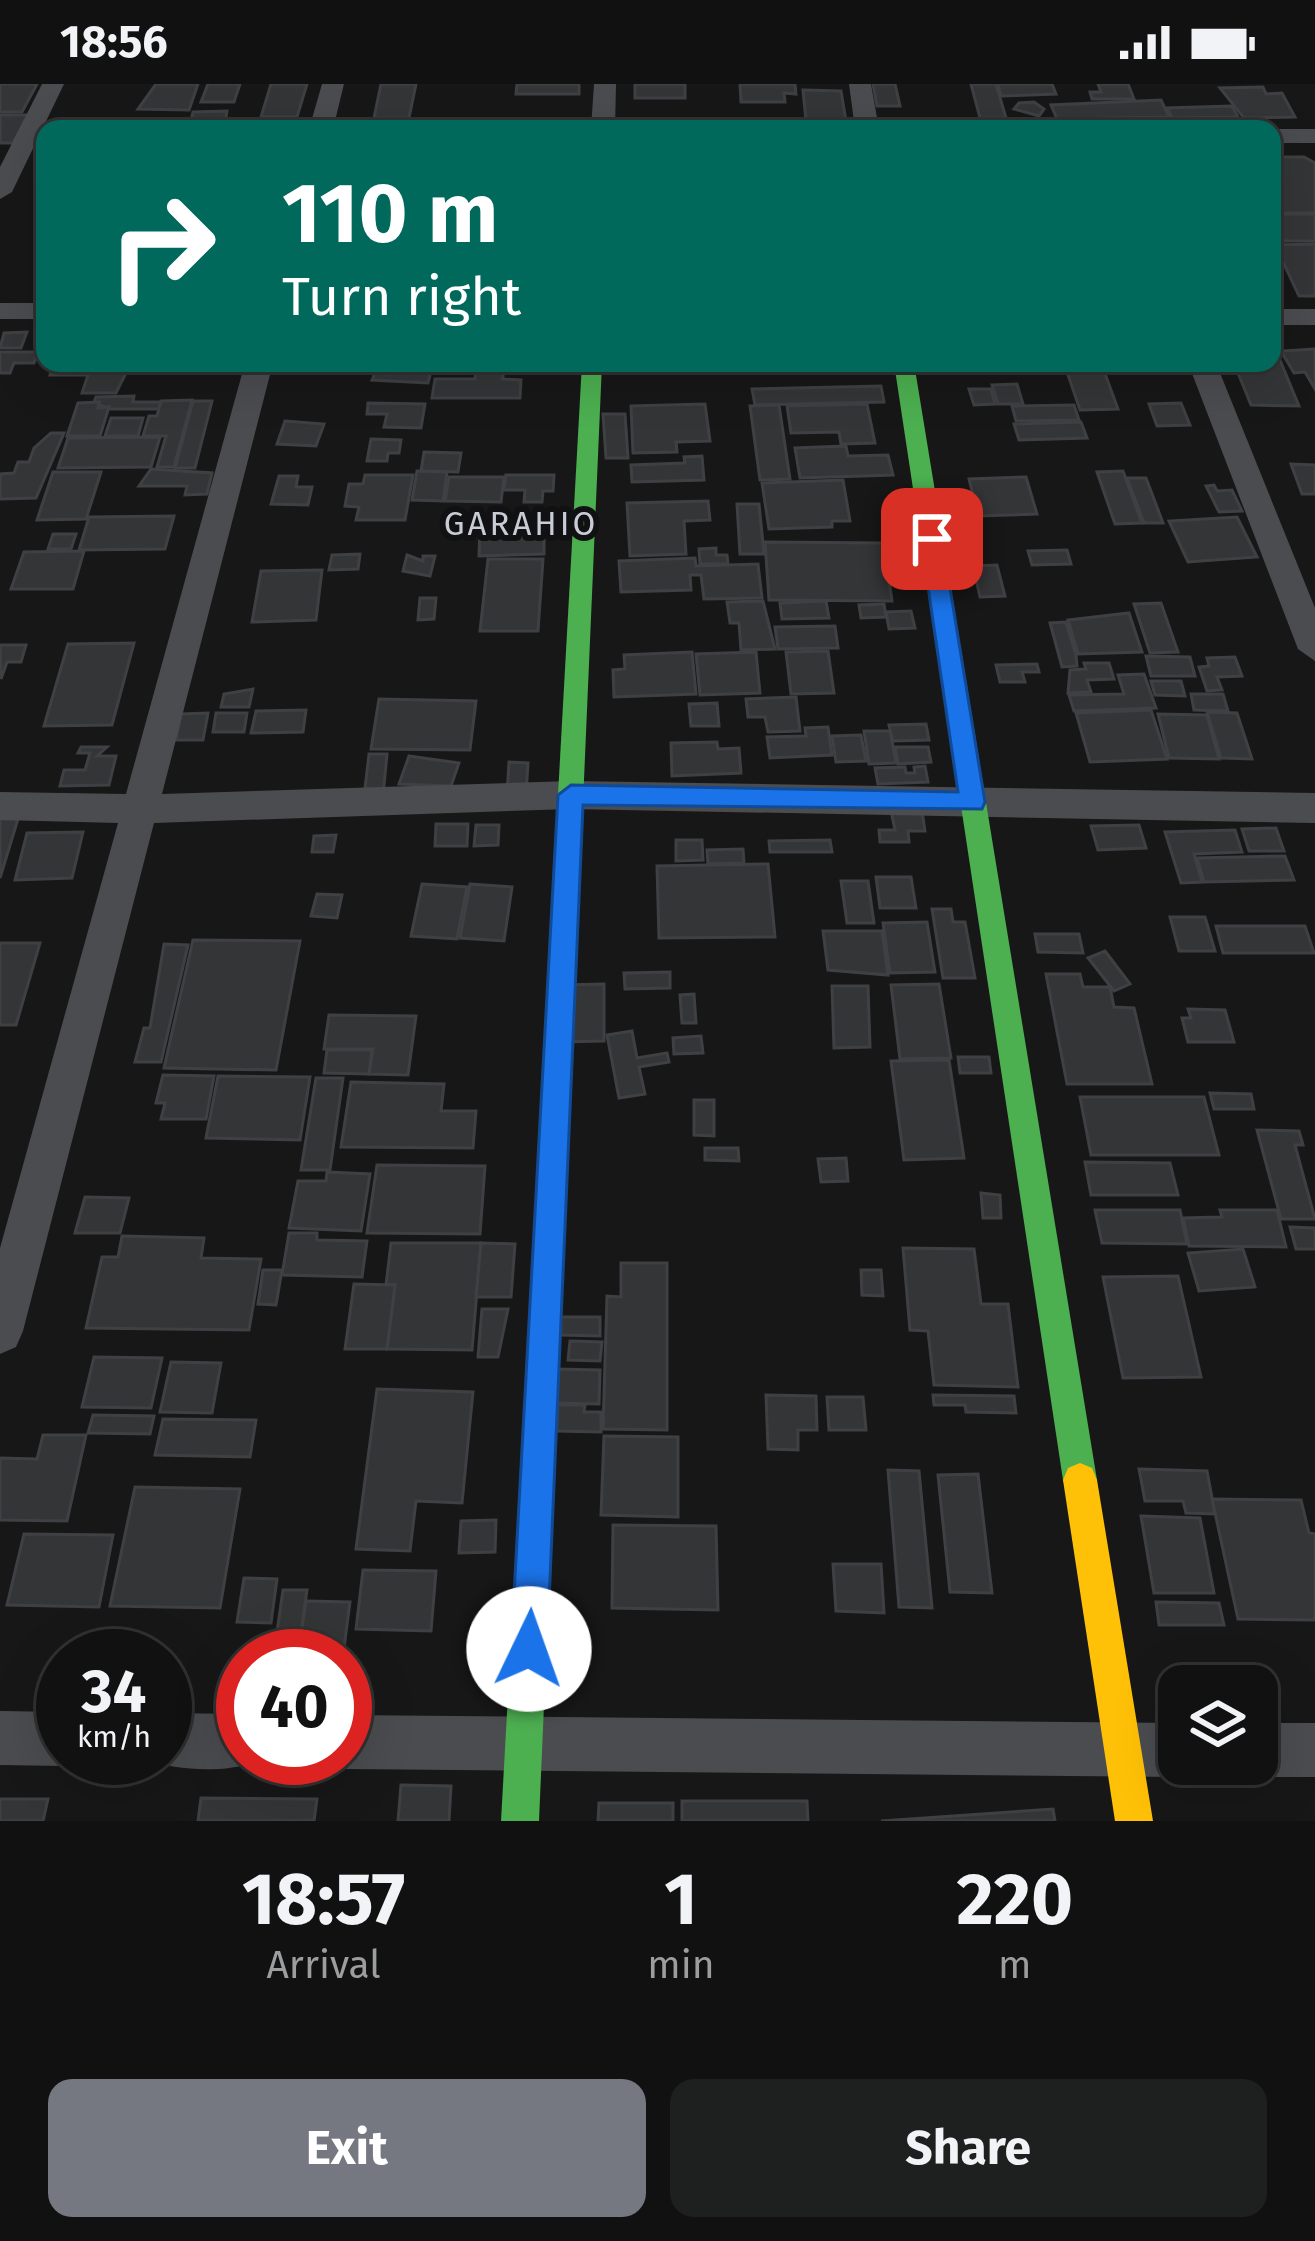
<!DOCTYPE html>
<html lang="en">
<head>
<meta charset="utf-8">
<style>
  body { margin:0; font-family:"Fira Sans",sans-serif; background:#1e1f1f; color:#f1f3f6; height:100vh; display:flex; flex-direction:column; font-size:45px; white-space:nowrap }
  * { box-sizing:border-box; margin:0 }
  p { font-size:39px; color:#9c9d9f }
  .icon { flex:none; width:66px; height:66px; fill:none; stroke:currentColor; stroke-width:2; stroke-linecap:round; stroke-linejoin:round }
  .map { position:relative; height:1737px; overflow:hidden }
  .drawer { display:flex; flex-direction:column; background:#111; flex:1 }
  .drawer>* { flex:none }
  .hud { position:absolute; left:36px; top:36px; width:1245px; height:252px; border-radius:24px; box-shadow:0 12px 48px #0002,0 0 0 3px #303131; background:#00695c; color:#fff; overflow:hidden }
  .tools { position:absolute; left:1158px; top:1581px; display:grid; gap:24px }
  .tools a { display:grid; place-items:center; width:120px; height:120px; border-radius:24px; background:#111; box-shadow:0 12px 48px #0002,0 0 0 3px #303131; font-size:60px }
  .speed { position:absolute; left:36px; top:1545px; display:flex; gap:24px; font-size:60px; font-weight:700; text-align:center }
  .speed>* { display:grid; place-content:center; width:156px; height:156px; border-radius:50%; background:#111; box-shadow:0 12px 48px #0002,0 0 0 3px #303131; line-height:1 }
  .speed small { font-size:30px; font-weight:400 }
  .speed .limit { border:18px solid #d22; background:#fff; color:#111 }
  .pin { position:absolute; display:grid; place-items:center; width:102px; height:102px; color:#fff; margin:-51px; border-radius:24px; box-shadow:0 6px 18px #0006 }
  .me { position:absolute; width:132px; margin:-66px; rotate:3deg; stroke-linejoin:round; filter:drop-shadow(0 0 9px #0008) }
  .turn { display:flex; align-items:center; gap:42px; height:252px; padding:0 48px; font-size:54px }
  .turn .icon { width:156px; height:156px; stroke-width:2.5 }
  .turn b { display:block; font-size:84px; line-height:102px }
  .eta { display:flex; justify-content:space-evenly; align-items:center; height:204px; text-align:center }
  .eta b { font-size:72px; font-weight:700; line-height:84px }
  .cta { display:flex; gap:24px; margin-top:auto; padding:24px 48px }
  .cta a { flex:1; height:138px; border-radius:24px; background:#757880; color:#fff; font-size:48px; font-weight:700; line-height:138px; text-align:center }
  .cta a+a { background:#1e1f1f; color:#f1f3f6 }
  .status { display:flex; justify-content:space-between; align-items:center; height:84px; padding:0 60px; background:#111; direction:ltr }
  .status svg { height:33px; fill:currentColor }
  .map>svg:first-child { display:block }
  .building { fill:#343537; stroke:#3f4043; stroke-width:3 }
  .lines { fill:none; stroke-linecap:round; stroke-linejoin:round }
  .street { fill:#4b4c50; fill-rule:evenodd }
  .fast { fill:#4caf50; fill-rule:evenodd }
  .slow { fill:#ffc107; fill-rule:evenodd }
  .route { fill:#1a73e8; stroke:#114b97; stroke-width:3 }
  .labels { text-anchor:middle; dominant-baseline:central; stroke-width:12; stroke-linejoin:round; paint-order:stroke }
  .far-quarter-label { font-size:33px; letter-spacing:3px; fill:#c9ccd4; stroke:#111113 }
</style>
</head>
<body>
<div class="status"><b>18:56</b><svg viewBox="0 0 49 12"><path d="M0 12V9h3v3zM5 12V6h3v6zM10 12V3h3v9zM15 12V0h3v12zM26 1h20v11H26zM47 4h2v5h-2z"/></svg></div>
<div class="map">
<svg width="1315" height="1737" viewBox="0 0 1315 1737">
  <rect width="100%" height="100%" fill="#171717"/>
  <g class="building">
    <polygon points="0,0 37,0 22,28 0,28"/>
    <polygon points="156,0 198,0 189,26 138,25"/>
    <polygon points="208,0 240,0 234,18 201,18"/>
    <polygon points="271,0 307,0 297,33 261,33"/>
    <polygon points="381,0 416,0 409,34 374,34"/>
    <polygon points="517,0 579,0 579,10 516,10"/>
    <rect x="635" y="0" width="50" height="14"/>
    <polygon points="740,0 795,0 796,10 784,9 785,18 741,18"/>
    <polygon points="873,0 895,0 900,22 877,22"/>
    <polygon points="971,0 996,0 1006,34 980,34"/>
    <polygon points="998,0 1052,0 1056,10 1001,12"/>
    <polygon points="1098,0 1128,0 1134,15 1092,15 1090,8 1101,8"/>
    <polygon points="1263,3 1266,10 1282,9 1295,33 1244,34 1220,4"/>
    <polygon points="803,6 841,7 846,37 806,37"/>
    <polygon points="1161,16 1169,33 1057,35 1051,21"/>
    <polygon points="1034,18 1044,25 1039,32 1014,25 1019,19"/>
    <polygon points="1232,22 1238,33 1172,34 1167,24"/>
    <polygon points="227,27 224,45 189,45 193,28"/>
    <polygon points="0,31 28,31 13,59 0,59"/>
    <polygon points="1272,73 1304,73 1315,79 1315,129 1272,129"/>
    <polygon points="1272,130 1315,130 1315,157 1274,157"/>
    <polygon points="1315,160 1315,212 1299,212 1275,161"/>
    <polygon points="27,248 21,264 0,264 4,249"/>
    <polygon points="1272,258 1275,264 1299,322 1251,321 1234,279 1272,279"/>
    <polygon points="1315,265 1315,305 1305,288 1294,289 1281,267"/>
    <polygon points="0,268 38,268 34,279 14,279 10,289 0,289"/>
    <polygon points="54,279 131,279 116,309 82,309 88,291 50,291"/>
    <polygon points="392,279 433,279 428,299 372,296 375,289 389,290"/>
    <polygon points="1064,279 1167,279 1169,285 1104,287 1118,325 1080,326"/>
    <polygon points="476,287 503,288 503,295 521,296 520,314 432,314 435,295 475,295"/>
    <polygon points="1017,300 1023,320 998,320 992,301"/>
    <polygon points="881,302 884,318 755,321 752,305"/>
    <polygon points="969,305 991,305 995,320 974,321"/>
    <polygon points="134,312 133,318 161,318 159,325 110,325 94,318 96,313"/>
    <polygon points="192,316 174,383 157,383 166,352 143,352 149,332 157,332 161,317"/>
    <polygon points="193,317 212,317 195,384 175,384"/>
    <polygon points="99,318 98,324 109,323 100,352 67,352 78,319"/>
    <polygon points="368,319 425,320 421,344 384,343 387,330 367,330"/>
    <polygon points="1181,319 1190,341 1157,342 1149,320"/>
    <polygon points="705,320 710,357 676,358 677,368 633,369 631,322"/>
    <polygon points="867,320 875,359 841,360 839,348 791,349 787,322"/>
    <polygon points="779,321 790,395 760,396 750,322"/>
    <polygon points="1074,321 1079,336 1016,337 1012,322"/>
    <polygon points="603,330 625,330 628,374 606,374"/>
    <polygon points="111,334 143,334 138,352 105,352"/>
    <polygon points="285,337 324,340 316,362 277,360"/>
    <polygon points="1081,338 1087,354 1019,356 1014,340"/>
    <polygon points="51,349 64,349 36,414 0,415 0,390 14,389 18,378 29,378 34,364"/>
    <polygon points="160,353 151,383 58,384 68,354"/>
    <polygon points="371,355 401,356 399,369 388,369 387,377 367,377"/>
    <polygon points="846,362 848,372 888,371 893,391 800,394 795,364"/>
    <polygon points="424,368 461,369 458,388 421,387"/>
    <polygon points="702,372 704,396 632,398 631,381 685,379 684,373"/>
    <polygon points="1291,380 1315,381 1315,410 1302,410"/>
    <polygon points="151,385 212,389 207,410 185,411 187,402 139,402"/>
    <polygon points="417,387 447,388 443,417 412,416"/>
    <polygon points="1123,387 1142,439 1115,440 1097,388"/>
    <polygon points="53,388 101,388 86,435 37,436"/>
    <polygon points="365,391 413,391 405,436 356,436 359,423 345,422 349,400 363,400"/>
    <polygon points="506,391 554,391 553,407 543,407 542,418 524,418 525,406 504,406"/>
    <polygon points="279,392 298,392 296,403 312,403 308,421 271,420"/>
    <polygon points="449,393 504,393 501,418 445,417"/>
    <polygon points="1026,393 1037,430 978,432 969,395"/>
    <polygon points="1127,394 1146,394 1163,439 1144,439"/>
    <polygon points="843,396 850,437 832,437 832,443 769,445 762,399"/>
    <polygon points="1214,401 1217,407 1232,406 1242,427 1219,428 1206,402"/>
    <polygon points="708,417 710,436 684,437 686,470 630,472 627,419"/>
    <polygon points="737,420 759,420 764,470 740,470"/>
    <polygon points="174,432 165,465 79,466 89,433"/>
    <polygon points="1237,433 1257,473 1188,478 1169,437"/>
    <polygon points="544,440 544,470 479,472 480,442"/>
    <polygon points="53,450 76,450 71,465 48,465"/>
    <polygon points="765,458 884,459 892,517 769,516"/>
    <polygon points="716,464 716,471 727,471 728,480 700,480 699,465"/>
    <polygon points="1067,466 1071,480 1032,481 1028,467"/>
    <polygon points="84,467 73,505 11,505 24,468"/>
    <polygon points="360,470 358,485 329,486 332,471"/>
    <polygon points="407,471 423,477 423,472 435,472 430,492 403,487"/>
    <polygon points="695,474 696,482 758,480 762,514 704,515 701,491 690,491 691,506 621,508 619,477"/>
    <polygon points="488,475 543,475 538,547 480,547"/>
    <polygon points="997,481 1005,512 980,513 973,482"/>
    <polygon points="322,486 316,536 252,538 261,487"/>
    <polygon points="420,514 436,514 434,535 418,536"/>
    <polygon points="763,517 775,565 741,566 739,539 730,539 727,518"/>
    <polygon points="826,517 829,534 782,535 780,519"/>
    <polygon points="1161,519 1178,568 1150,569 1134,520"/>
    <polygon points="884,520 886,533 861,534 859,521"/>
    <polygon points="911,527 915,544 889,545 886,528"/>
    <polygon points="1129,529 1142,568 1078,570 1068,536"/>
    <polygon points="1066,538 1076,571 1077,582 1062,583 1050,539"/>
    <polygon points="835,542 838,564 778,565 775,543"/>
    <polygon points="134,559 112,641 44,642 68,560"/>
    <polygon points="0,561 26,561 21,578 7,578 1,595"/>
    <polygon points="828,567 834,609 791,610 786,568"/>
    <polygon points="692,568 696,610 614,613 613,586 625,585 624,571"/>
    <polygon points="756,568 760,609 700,611 696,570"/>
    <polygon points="1146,572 1190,573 1195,592 1151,592"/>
    <polygon points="1235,573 1242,592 1217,593 1222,606 1207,607 1199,583 1209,582 1207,574"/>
    <polygon points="1084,579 1109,579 1114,595 1087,596 1091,608 1068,609 1070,586 1086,585"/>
    <polygon points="1037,580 1039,588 1022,588 1025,598 1000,598 996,581"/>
    <polygon points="1144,590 1156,624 1074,627 1069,611 1124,610 1118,591"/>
    <polygon points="1151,597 1181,597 1185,612 1155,611"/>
    <polygon points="253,605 249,623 221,623 224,610"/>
    <polygon points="1191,610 1223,610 1228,627 1194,626"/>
    <polygon points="796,613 800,647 768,648 765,633 748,633 746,615"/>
    <polygon points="379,615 476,617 470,666 371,665"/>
    <polygon points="717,619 719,642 691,642 689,620"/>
    <polygon points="306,626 303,648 251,649 256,627"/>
    <polygon points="1151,626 1167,675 1090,678 1076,629"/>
    <polygon points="1207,628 1237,629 1252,675 1221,674"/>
    <polygon points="208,629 203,656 176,656 181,630"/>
    <polygon points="216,629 247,629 244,648 213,648"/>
    <polygon points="1158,630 1207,631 1219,675 1169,674"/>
    <polygon points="926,640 929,656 893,657 889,641"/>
    <polygon points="828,643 832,671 770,674 767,653 806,652 805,644"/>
    <polygon points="864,647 890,647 896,679 869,680"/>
    <polygon points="861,651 866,677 836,678 832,652"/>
    <polygon points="717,658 718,665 739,664 741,689 672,692 671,659"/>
    <polygon points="81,663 107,663 97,672 116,672 109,701 60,702 64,686 85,686 90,669 78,669"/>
    <polygon points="895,663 928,663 931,678 898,680"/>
    <polygon points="369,670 387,670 383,712 364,713"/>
    <polygon points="409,672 459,679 451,702 399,700"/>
    <polygon points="509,678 528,679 526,711 507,711"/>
    <polygon points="925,682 928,698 878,700 875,684 905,683 906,689 915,689 914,683"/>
    <polygon points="891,727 922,727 925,747 908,747 909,758 880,758 879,746 895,746"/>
    <polygon points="0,735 18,735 0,794"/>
    <polygon points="436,740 468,740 467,762 435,762"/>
    <polygon points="476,741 499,741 498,761 474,762"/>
    <polygon points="1139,741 1146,764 1098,766 1091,742"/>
    <polygon points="1276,744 1284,767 1249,767 1242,745"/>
    <polygon points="1235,746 1242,768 1194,770 1202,798 1181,799 1165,748"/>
    <polygon points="83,748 72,794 15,796 27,749"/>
    <polygon points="336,751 333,768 312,768 314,752"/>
    <polygon points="676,756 702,756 703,776 676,777"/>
    <polygon points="830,756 832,768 770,768 769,757"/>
    <polygon points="743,765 744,779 708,780 707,766"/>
    <polygon points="1285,772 1294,796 1204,798 1197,774"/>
    <polygon points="768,780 775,853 659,854 657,782"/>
    <polygon points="876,793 911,793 916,824 880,824"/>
    <polygon points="841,797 868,797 874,839 847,839"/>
    <polygon points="422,800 467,803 457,855 411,852"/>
    <polygon points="470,800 512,803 504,857 460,854"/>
    <polygon points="317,810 342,811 337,834 311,832"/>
    <polygon points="932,825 951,825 953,838 965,838 975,894 943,894"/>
    <polygon points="1170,833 1205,833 1215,867 1179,867"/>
    <polygon points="927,838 935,888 890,889 883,839"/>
    <polygon points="1216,842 1305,842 1314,869 1223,869"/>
    <polygon points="823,847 882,847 888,891 828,886"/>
    <polygon points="1035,850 1079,850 1083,869 1038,868"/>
    <polygon points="193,856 300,857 276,986 164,984"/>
    <polygon points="0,859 40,859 16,941 0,941"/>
    <polygon points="164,860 188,861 161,978 135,978 144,944 150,944"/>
    <polygon points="1105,867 1130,900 1114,907 1088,874"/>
    <polygon points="670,888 670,904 625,905 624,889"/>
    <polygon points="1046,890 1080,890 1083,903 1110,903 1114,923 1134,924 1152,1000 1067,1000"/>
    <polygon points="604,900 604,957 561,958 561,901"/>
    <polygon points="939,900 951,974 900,975 891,901"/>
    <polygon points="832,902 868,902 870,963 834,964"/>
    <polygon points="694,910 696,939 682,939 680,911"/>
    <polygon points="1188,925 1225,926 1234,958 1188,958 1182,934 1191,934"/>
    <polygon points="329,931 416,932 408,991 369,990 373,965 324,965"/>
    <polygon points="632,947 637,974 667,969 669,978 639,983 645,1010 619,1014 607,951"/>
    <polygon points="701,952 703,969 674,970 673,954"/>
    <polygon points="327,966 372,966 369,990 324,989"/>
    <polygon points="958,973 989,973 991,989 960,989"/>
    <polygon points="949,976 964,1074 904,1076 891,977"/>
    <polygon points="163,991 214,992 206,1035 161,1035 165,1019 156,1019"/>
    <polygon points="218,992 310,993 300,1056 206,1054"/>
    <polygon points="316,994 343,994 330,1086 301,1086"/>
    <polygon points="351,998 444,1000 441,1027 476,1027 473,1064 341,1063"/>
    <polygon points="1210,1009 1251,1010 1254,1025 1214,1025"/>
    <polygon points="1080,1013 1204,1013 1219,1071 1091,1071"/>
    <polygon points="694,1016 714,1016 714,1052 694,1051"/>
    <polygon points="1257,1046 1299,1047 1303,1061 1295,1061 1315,1135 1281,1135"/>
    <polygon points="705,1064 738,1064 739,1077 705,1076"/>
    <polygon points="846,1074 848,1097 821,1098 818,1075"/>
    <polygon points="1085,1078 1170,1079 1178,1111 1091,1111"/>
    <polygon points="377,1081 485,1082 480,1150 367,1149"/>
    <polygon points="327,1088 370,1090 361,1147 289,1144 298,1097 326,1097"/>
    <polygon points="981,1109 1000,1111 1001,1134 983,1134"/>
    <polygon points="85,1113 129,1114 120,1149 75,1149"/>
    <polygon points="1095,1126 1180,1126 1187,1160 1102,1159"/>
    <polygon points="1220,1126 1277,1126 1286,1163 1189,1162 1183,1134 1222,1133"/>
    <polygon points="1290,1143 1315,1144 1315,1165 1296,1165"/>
    <polygon points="289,1149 317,1149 317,1156 367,1157 362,1193 282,1191"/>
    <polygon points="122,1152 204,1154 201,1174 261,1175 249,1246 86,1244 102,1173 118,1173"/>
    <polygon points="391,1159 481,1159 472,1266 387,1265 395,1201 386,1201"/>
    <polygon points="481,1159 515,1160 511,1213 476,1213"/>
    <polygon points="903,1164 974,1165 981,1220 1008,1220 1018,1303 934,1301 928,1247 910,1246"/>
    <polygon points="1243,1165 1255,1203 1199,1207 1188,1169"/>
    <polygon points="621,1179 667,1179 667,1346 603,1345 607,1212 621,1213"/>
    <polygon points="263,1186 282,1186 276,1221 258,1220"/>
    <polygon points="861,1186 881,1186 883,1212 862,1211"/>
    <polygon points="1178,1192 1201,1293 1123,1294 1103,1193"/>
    <polygon points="354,1200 395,1201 387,1265 345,1265"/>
    <polygon points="482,1225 508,1225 498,1273 478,1273"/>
    <polygon points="560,1233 600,1233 600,1252 561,1251"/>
    <polygon points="570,1257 602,1258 600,1277 568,1276"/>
    <polygon points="94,1273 162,1274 151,1324 82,1323"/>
    <polygon points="171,1278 221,1279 212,1329 160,1328"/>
    <polygon points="554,1285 600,1286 599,1320 553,1319"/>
    <polygon points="377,1305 473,1308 462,1419 416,1417 410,1467 356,1465"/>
    <polygon points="766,1311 816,1312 817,1346 798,1346 798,1366 768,1365"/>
    <polygon points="933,1311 1014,1312 1016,1329 966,1328 965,1321 934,1321"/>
    <polygon points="827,1313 863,1313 866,1346 829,1346"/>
    <polygon points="558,1321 585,1321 584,1328 601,1328 601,1348 557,1347"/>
    <polygon points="93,1331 154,1332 150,1350 88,1349"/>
    <polygon points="163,1335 256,1336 250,1373 155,1371"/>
    <polygon points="43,1351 86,1351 67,1437 0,1436 0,1374 37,1375"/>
    <polygon points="604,1352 678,1353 678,1433 601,1431"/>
    <polygon points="1139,1385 1207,1387 1215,1430 1186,1429 1183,1417 1145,1417"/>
    <polygon points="888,1386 919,1387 932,1524 899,1523"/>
    <polygon points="978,1390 992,1509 950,1508 938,1391"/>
    <polygon points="135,1403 240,1405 220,1524 110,1522"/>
    <polygon points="1212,1415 1301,1416 1309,1449 1315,1450 1315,1536 1238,1535"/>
    <polygon points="1141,1432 1200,1434 1214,1509 1154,1509"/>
    <polygon points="496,1436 495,1468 459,1469 461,1437"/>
    <polygon points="613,1441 716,1442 718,1526 612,1524"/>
    <polygon points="24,1450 113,1451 99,1523 7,1521"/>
    <polygon points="833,1480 881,1480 884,1529 836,1527"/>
    <polygon points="363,1486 436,1487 431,1547 356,1545"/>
    <polygon points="244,1494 277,1495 271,1539 237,1538"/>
    <polygon points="283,1506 307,1506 301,1548 277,1548"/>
    <polygon points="306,1517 350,1518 343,1572 298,1572"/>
    <polygon points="1156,1518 1219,1519 1224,1541 1159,1541"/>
    <polygon points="401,1701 451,1702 449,1737 398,1737"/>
    <polygon points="201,1714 317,1715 314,1737 198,1737"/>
    <polygon points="0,1715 48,1715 43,1737 0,1737"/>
    <polygon points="682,1717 807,1717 808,1737 682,1737"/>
    <polygon points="599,1719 673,1719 673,1737 598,1737"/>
    <polygon points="1053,1725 1055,1737 881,1737"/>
  </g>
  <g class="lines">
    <g class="street">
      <polygon points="42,0 64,0 12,108 0,115 0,83"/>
      <polygon points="322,0 344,0 333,45 309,45"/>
      <polygon points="594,0 616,0 615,45 591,45"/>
      <polygon points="849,0 871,0 879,45 855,45"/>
      <polygon points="1271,45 1315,45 1315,59 1272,59"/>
      <rect x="0" y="219" width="45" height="16"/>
      <rect x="1272" y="225" width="43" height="16"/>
      <polygon points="245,279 273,279 162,710 570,697 1315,709 1315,739 570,725 154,739 23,1247 16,1263 0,1270 0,1164 118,739 0,736 0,708 126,710"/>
      <polygon points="1188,279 1216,279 1315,524 1315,577 1298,565"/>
      <polygon points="0,1627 63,1628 63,1674 82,1674 63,1682 0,1681"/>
      <path d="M165,1629L243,1630V1674L262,1676C229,1689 179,1688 146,1675L165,1674Z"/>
      <polygon points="345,1631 1179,1639 1179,1680 1200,1680 1179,1693 345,1685 325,1674 345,1674"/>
      <polygon points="1257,1639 1315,1639 1315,1693 1257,1693 1238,1685 1236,1680 1257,1680"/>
    </g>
    <g class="fast">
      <polygon points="582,279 602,279 539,1737 501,1737"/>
      <polygon points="894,279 914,279 1097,1396 1092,1408 1080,1413 1068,1408 1063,1396"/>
    </g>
    <polygon class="slow" points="1080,1379 1092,1384 1097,1396 1153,1737 1115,1737 1063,1396 1068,1384"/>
  </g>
  <polygon class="route" points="932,447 942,455 985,718 982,725 583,721 547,1565 542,1578 529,1583 516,1578 511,1565 558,711 571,701 958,708 921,455"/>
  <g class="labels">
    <g class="far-quarter-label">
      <text x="521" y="440">GARAHIO</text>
    </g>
  </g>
</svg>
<div class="tools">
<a><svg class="icon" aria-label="layers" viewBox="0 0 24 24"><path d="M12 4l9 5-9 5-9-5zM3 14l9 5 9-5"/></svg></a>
</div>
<div class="speed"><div>34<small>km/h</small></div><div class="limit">40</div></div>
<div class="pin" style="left:932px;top:455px;background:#d93025"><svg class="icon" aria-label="arrive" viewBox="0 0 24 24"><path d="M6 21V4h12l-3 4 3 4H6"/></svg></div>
<svg class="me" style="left:529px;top:1565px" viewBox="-20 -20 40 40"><circle r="19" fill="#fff"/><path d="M0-13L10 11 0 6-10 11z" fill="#1a73e8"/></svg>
<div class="hud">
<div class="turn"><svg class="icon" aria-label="right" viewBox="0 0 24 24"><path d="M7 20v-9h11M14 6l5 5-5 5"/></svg><div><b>110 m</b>Turn right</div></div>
</div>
</div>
<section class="drawer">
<div class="eta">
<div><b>18:57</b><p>Arrival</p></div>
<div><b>1</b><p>min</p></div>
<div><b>220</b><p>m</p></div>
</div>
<div class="cta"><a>Exit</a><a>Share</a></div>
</section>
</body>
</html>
